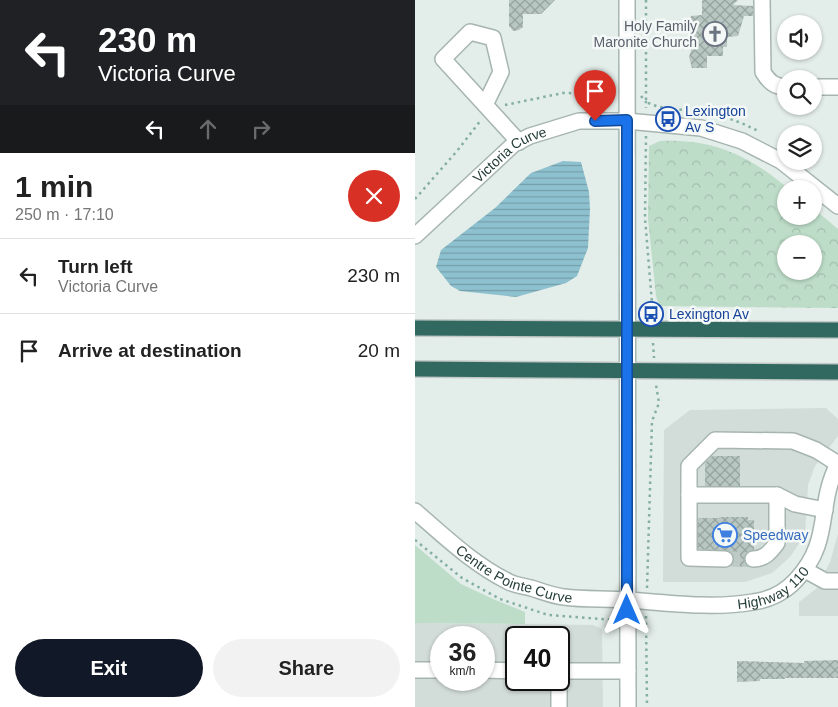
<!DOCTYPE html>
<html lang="en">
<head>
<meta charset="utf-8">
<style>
  body { margin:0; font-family:Helvetica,sans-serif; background:#f2f2f2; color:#222; height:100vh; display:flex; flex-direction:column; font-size:19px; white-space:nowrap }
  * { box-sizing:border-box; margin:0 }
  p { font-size:16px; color:#767676 }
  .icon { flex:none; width:28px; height:28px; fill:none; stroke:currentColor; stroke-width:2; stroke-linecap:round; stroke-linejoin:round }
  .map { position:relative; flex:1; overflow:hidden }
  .details { display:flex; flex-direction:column; background:#fff; width:415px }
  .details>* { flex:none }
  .banner { background:#202124; color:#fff; overflow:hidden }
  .fabs { position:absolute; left:362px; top:15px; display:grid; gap:10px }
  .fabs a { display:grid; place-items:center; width:45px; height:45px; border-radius:50%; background:#fff; box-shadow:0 1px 4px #0004; font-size:25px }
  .speed { position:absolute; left:15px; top:626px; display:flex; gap:10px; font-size:25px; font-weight:700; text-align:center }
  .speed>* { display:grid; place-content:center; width:65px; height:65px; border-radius:50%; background:#fff; box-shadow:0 1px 4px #0004; line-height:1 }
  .speed small { font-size:12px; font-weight:400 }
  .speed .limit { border:2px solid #111; border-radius:8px; background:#fff; color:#111 }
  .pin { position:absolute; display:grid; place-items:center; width:42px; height:42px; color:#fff; margin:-51px -21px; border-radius:50% 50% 50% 0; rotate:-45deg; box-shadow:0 0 5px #0007 }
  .pin .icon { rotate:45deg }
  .me { position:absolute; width:55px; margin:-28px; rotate:0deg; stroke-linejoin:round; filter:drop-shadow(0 0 4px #0008) }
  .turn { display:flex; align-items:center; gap:18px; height:105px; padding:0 15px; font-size:22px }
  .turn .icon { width:65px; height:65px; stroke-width:2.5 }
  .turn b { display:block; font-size:35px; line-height:42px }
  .lanes { display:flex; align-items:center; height:48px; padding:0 15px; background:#0003; justify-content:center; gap:25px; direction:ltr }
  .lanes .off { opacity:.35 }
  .round { display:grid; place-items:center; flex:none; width:52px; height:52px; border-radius:26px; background:#f2f2f2 }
  .summary { display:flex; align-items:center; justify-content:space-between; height:85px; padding:0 15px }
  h1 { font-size:30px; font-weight:700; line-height:38px }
  .cta { display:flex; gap:10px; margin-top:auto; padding:10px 15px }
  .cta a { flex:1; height:58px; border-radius:30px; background:#111827; color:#fff; font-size:20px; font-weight:700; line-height:58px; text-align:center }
  .cta a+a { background:#f2f2f2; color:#222 }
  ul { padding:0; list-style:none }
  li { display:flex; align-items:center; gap:15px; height:75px; padding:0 15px; border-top:1px solid #e0e0e0 }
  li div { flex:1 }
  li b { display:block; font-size:19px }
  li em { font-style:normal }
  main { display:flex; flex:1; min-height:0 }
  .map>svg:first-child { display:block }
  .built { fill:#d2dcd8; fill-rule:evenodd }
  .green { fill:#bdddc8 }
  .forest { fill:url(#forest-crowns); fill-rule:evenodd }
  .water { fill:url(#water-rules) }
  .building { fill:url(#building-cross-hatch) }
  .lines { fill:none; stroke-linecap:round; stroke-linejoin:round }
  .minor-tunnel { stroke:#bdcac6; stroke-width:15; stroke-dasharray:15 8; stroke-linecap:butt }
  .minor-casing { stroke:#a6b5b0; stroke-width:18 }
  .highway-casing { stroke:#c2c9c7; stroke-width:18 }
  .path { stroke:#85afa4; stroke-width:2.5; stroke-dasharray:2.5 4; stroke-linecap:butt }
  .minor { stroke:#fff; stroke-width:15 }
  .highway { stroke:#316860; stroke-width:15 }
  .route-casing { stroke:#114b97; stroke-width:12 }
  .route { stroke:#1a73e8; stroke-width:9 }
  .labels { text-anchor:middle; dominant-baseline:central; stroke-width:5; stroke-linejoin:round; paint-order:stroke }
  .worship-label { font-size:14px; fill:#5b616d; stroke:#f4f9f7; text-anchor:end }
  .transit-label { font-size:14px; fill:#164399; stroke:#f4f9f7; text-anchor:start }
  .street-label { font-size:14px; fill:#243d38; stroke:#f4f9f7 }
  .shop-label { font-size:14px; fill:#366cbe; stroke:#f4f9f7; text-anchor:start }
</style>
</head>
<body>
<main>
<section class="details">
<div class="banner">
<div class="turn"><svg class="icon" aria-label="left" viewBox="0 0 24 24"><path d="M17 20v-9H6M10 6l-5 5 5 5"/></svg><div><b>230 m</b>Victoria Curve</div></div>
<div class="lanes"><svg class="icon" aria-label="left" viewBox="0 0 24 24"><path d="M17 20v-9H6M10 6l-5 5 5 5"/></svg><svg class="icon off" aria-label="ahead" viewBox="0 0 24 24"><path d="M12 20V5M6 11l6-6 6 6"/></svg><svg class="icon off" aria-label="right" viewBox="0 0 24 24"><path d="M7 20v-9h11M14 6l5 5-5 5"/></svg></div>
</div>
<div class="summary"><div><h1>1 min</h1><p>250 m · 17:10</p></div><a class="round" style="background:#d93025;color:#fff"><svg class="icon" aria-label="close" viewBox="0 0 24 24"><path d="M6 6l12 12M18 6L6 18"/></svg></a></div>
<ul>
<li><svg class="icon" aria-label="left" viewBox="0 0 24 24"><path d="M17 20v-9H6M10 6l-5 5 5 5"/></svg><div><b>Turn left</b><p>Victoria Curve</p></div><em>230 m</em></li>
<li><svg class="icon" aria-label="arrive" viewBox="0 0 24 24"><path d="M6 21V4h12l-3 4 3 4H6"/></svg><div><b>Arrive at destination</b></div><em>20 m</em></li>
</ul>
<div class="cta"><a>Exit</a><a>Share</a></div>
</section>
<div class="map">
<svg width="423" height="707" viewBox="0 0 423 707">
  <defs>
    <pattern id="forest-crowns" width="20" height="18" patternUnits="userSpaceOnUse" patternTransform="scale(1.25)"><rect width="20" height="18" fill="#bdddc8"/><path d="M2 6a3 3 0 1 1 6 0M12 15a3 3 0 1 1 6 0" fill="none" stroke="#a2bfad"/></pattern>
    <pattern id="water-rules" width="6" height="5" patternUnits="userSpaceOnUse" patternTransform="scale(1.25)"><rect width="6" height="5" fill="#8ec1cf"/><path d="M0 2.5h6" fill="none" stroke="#749ea9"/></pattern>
    <pattern id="building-cross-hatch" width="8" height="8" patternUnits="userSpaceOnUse" patternTransform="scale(1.25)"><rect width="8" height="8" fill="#b9c7c2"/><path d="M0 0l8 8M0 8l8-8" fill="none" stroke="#96a39f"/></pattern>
  </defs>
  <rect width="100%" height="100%" fill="#e3ede9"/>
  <g class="built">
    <polygon points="411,408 423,419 423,436 400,466 393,485 390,535 375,557 357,573 330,582 248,582 249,430 275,410"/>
    <polygon points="423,534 423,616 384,616 384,602 401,589 415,562"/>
    <path d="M0,623L178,625L187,629L188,707H0ZM26,638H69V680H26ZM101,638H144V680H101Z"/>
  </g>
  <polygon class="green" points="0,545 46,584 78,599 110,612 110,624 0,623"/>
  <path class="forest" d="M245,141C299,139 333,155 374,189H371V216H399V209L423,229V308L244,306L241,296L233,219L234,146ZM371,244H399V271H371Z"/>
  <polygon class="water" points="148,161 166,162 174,192 175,209 173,248 162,276 151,283 101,297 45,291 36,286 21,267 26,250 80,208 116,173"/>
  <g class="building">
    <polygon points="94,0 140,0 126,14 108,14 108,27 104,30 98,31 94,26"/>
    <polygon points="287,0 323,0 318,5 338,6 338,16 329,16 323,36 312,37 312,47 308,47 308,56 292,56 292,68 277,68 274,57 276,51 276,32 274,25 276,16 287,15"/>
    <polygon points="297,456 325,456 325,486 290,486 290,463"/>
    <polygon points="304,517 333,517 333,520 339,520 339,550 332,552 329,559 333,567 316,566 319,559 318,554 314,551 283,549 283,518 304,518"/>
    <polygon points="423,660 423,678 370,678 370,679 345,679 345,681 322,682 322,661 389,663 389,661"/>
  </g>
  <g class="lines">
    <polyline class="minor-tunnel" points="310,559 338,559"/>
    <defs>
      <g id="minor">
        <polyline points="212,0 213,707"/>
        <path d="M347,0L348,72C354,82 360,87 371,87"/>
        <polyline points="399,87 423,87"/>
        <polyline points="70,105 86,72 78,38 55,32 28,59 104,142"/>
        <path id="s1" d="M0,236L99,144L115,136L164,121H212L286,128L327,141L366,161L423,206"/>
        <polyline points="274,495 274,558 310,559"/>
        <polyline points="410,510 380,504 362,495 274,495 274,466 300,440 378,441 401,450 423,464"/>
        <path id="s2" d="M0,511C30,537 58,564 94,582C100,585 108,586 116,588C126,591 138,596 149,597C170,600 192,598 213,600C252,603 300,609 338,602C354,600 370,592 381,580C418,541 401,506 423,464"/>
        <path d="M338,559C350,559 355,552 362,543V495"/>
        <polyline points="390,570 410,581 423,581"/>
        <polyline points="0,670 26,670"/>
        <polyline points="69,670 101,671"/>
        <polyline points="144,671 213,671"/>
        <polyline points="144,707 144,671"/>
      </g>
      <g id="highway">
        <polyline points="0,328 423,330"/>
        <polyline points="0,369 423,372"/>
      </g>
    </defs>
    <use href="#minor" class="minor-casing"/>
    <use href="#highway" class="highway-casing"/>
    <g class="path">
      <path d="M231,0V102C248,110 263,109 281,111C304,114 324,121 345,132"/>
      <polyline points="226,96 231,102 231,108"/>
      <polyline points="90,105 148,93 198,94"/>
      <polyline points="231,136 230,218 238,315"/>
      <polyline points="0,199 42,151 66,120"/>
      <polyline points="238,343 239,358"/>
      <polyline points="0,540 47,578 85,599 133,615 200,620"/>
      <polyline points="232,588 237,421 244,403 241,385"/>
      <polyline points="231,616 232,707"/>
    </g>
    <use href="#minor" class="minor"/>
    <use href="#highway" class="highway"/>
  </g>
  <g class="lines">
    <defs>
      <polyline id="route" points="180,121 212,120 212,610"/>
    </defs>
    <use href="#route" class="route-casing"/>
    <use href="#route" class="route"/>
  </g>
  <defs>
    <symbol id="church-ring" viewBox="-11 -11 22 22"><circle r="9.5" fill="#f4f9f7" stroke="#6b7280" stroke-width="1.5"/><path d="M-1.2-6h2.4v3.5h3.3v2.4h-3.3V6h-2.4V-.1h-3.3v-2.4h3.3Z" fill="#6b7280"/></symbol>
    <symbol id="bus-ring" viewBox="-11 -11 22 22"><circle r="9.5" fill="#f4f9f7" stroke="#1a4fb4" stroke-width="1.5"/><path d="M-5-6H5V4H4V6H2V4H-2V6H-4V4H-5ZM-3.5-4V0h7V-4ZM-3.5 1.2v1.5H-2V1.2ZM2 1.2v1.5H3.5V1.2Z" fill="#1a4fb4"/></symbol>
    <symbol id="supermarket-ring" viewBox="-11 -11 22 22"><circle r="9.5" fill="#f4f9f7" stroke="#3f7fe0" stroke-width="1.5"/><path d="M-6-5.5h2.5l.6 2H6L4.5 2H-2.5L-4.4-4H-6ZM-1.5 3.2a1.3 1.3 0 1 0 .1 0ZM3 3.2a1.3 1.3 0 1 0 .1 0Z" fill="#3f7fe0"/></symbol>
  </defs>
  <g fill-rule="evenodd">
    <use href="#church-ring" x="286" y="20" width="28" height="28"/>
    <use href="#bus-ring" x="239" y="105" width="28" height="28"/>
    <use href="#bus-ring" x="222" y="300" width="28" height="28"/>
    <use href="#supermarket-ring" x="296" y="521" width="28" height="28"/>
  </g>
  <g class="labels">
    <g class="worship-label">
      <text x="282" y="26">Holy Family<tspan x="282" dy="16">Maronite Church</tspan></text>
    </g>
    <g class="transit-label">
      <text x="270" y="111">Lexington<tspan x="270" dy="16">Av S</tspan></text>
      <text x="254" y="314">Lexington Av</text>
    </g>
    <g class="street-label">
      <text stroke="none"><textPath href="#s1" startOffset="126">Victoria Curve</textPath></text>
      <text stroke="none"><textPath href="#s2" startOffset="120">Centre Pointe Curve</textPath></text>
      <text stroke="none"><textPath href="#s2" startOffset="389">Highway 110</textPath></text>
    </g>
    <g class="shop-label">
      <text x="328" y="535">Speedway</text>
    </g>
  </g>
</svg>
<div class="fabs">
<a><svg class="icon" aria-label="sound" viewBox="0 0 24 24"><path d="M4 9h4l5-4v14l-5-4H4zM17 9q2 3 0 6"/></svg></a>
<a><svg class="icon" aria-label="search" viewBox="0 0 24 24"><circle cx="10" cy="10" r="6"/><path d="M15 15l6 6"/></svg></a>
<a><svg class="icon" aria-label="layers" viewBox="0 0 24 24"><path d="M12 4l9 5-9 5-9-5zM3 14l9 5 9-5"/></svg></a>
<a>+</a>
<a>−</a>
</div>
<div class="speed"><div>36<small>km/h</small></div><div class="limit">40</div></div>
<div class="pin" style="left:180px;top:121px;background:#d93025"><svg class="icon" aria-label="arrive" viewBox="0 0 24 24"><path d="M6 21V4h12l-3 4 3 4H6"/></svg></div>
<svg class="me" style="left:212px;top:610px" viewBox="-20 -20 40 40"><path d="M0-17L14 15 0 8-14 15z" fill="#1a73e8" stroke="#fff" stroke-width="4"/></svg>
</div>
</main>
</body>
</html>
